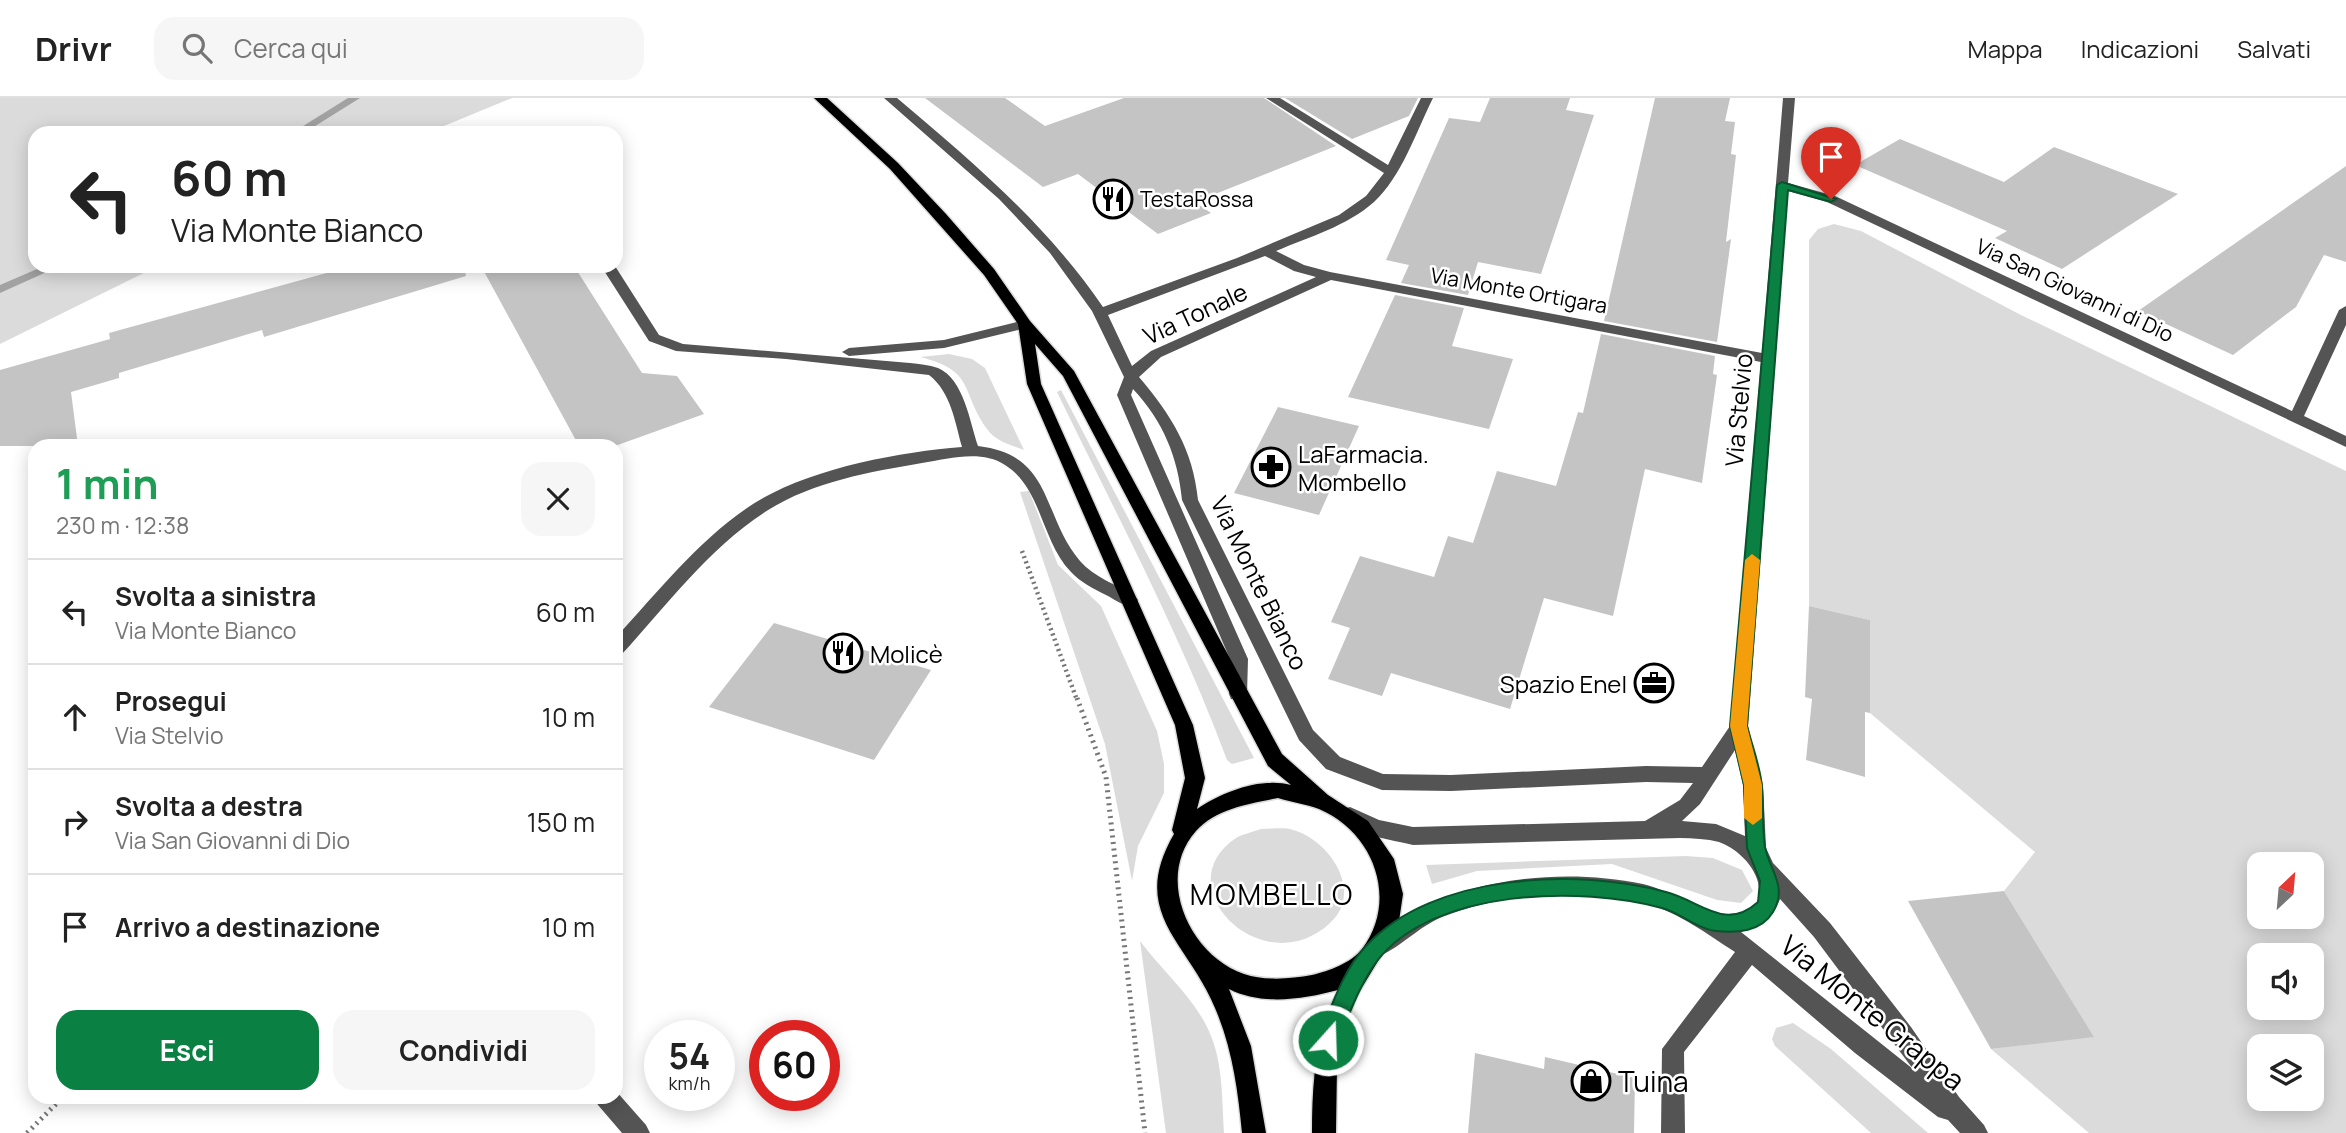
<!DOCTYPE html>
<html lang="it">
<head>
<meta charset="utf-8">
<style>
  body { margin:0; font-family:Manrope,sans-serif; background:#f6f6f6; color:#222; height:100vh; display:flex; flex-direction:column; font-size:26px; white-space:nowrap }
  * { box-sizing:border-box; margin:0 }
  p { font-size:23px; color:#767676 }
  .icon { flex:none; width:38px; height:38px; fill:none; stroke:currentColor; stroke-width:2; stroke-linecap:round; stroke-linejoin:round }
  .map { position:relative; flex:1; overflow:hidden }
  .side { position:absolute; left:28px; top:341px; width:595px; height:665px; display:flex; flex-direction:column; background:#fff; border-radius:21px; box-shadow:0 4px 18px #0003 }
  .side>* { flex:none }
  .top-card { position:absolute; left:28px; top:28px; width:595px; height:147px; border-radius:21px; box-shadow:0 4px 18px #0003; background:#fff; color:#222; overflow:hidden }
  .needle { width:46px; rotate:26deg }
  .fabs { position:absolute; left:2247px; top:754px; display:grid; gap:14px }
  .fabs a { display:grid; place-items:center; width:77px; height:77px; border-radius:14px; background:#fff; box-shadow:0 4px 18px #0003; font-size:35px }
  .speed { position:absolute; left:644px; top:922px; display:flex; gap:14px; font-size:35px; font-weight:700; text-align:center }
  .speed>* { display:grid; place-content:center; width:91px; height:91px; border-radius:50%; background:#fff; box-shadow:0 4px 18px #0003; line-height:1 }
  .speed small { font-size:18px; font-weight:400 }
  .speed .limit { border:10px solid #d22; background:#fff; color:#111 }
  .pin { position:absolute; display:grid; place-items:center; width:60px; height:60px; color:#fff; margin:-72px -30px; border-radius:50% 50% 50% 0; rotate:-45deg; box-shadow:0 0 7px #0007 }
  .pin .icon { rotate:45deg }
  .me { position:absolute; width:77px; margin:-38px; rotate:20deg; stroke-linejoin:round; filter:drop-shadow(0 0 5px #0008) }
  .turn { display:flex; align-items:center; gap:24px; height:147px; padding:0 28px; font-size:32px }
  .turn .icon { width:91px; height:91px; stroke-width:2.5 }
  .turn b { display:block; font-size:49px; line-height:60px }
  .round { display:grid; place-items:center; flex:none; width:74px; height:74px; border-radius:21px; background:#f6f6f6 }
  .overview { display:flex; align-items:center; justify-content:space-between; height:119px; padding:0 28px }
  h1 { font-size:42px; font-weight:700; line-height:52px; color:#1e9e55 }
  .button { display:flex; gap:14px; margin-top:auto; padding:14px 28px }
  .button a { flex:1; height:80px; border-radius:21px; background:#0b8043; color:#fff; font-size:28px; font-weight:700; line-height:80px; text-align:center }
  .button a+a { background:#f6f6f6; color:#222 }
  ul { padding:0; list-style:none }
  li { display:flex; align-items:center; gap:21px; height:105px; padding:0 28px; border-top:2px solid #e0e0e0 }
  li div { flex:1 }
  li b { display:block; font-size:26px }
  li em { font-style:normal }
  header { display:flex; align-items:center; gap:42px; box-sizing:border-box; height:98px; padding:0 35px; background:#fff; border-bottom:2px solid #e0e0e0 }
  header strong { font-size:33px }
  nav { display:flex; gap:38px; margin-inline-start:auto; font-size:24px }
  .search { width:490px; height:63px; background:#f6f6f6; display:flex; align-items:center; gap:18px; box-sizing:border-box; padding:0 24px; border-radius:21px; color:#767676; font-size:26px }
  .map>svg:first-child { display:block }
  .green { fill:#dbdbdb; fill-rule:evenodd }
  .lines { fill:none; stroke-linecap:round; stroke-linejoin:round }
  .stream { fill:#a2a2a2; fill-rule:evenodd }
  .building { fill:#c4c4c4 }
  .major-casing { stroke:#dbdbdb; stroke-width:3 }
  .path-far1 { stroke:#767676; stroke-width:4.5; stroke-dasharray:2 3.5; stroke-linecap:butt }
  .path { stroke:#767676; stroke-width:5; stroke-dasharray:2 4.5; stroke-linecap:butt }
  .minor { fill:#545454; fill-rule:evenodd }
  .major { fill:#000; fill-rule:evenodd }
  .route { fill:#0b8043; stroke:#07532c; stroke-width:2 }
  .slow { fill:#f59e0b }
  .labels { text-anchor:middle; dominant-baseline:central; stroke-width:5; stroke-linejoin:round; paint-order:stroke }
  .far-poi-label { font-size:21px; fill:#000; stroke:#fff; text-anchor:start }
  .far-street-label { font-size:21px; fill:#000; stroke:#fff }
  .street-label { font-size:24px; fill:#000; stroke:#fff }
  .poi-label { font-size:24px; fill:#000; stroke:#fff; text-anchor:start }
  .quarter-label { font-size:28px; letter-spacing:2px; fill:#000; stroke:#fff }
  .near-street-label { font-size:28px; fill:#000; stroke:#fff }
  .near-poi-label { font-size:28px; fill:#000; stroke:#fff; text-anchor:start }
</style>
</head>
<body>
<header>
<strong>Drivr</strong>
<div class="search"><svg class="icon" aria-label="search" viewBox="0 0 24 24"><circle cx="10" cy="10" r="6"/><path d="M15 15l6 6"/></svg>Cerca qui</div>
<nav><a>Mappa</a><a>Indicazioni</a><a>Salvati</a></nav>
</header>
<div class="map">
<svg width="2346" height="1035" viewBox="0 0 2346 1035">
  <rect width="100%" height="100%" fill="#fff"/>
  <g class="green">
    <polygon points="0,0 512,0 427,35 35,35 35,168 158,168 0,246"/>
    <path d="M1834,126L1861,133L2021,217L2346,373V1035H2089L1991,951L2093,938L2004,793L2035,754L1870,615V522L1809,508V142L1818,131ZM2259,766H2312V819H2259ZM2259,858H2312V910H2259ZM2259,948H2312V1001H2259Z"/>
    <path d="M949,256L972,261L985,270L1024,352C1011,347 995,343 987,331C960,293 976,273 920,259Z"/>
    <path d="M1061,292L1254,660L1232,666L1227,662C1180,535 1116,416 1057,294Z"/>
    <polygon points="1029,393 1058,467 1101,508 1157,633 1164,666 1164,695 1138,748 1132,783 1105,646 1020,394"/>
    <path d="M1261,731C1271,731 1284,729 1293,732C1330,742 1365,795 1329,826C1262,886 1164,788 1236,740C1243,736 1253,734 1261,731Z"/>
    <polygon points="1686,758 1713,760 1742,772 1753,793 1741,805 1717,802 1612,766 1477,773 1432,786 1426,767"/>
    <path d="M1140,843C1163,874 1197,902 1211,938C1223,967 1222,1004 1224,1035H1166Z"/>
    <polygon points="1793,925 1831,951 1928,1035 1871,1035 1775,948 1772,941 1776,930"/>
  </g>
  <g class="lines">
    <g class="stream">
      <polygon points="348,0 360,0 304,35 292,35"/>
      <polygon points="44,168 60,168 0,195 0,187"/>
    </g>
  </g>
  <g class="building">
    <polygon points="925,0 1005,0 1045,28 1124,0 1264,0 1336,48 1195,104 1211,115 1158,136 1078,76 1043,89"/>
    <polygon points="1285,0 1418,0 1409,18 1352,41"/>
    <polygon points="1490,0 1570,0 1566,12 1594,17 1541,176 1478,164 1468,197 1401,185 1409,167 1386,162 1449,20 1480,24"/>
    <polygon points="1655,0 1730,0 1725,23 1735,24 1731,56 1736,57 1726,144 1731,141 1717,244 1604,223"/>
    <polygon points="1900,41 2004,84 2054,49 2178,96 2062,171 1995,140 2007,133 1855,67"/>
    <polygon points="2346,68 2346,164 2324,157 2296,209 2233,257 2138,213"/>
    <polygon points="352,168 464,168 466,178 264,239 262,232 119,275 119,280 71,294 78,348 0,348 0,272 110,241 109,235"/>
    <polygon points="481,168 574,168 642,275 677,278 704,316 615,348 579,348"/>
    <polygon points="1395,197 1464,210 1452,248 1513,261 1489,331 1348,299"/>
    <polygon points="1601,236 1715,258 1713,276 1717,277 1702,385 1645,371 1613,518 1544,500 1510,611 1391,575 1382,598 1328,581 1350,530 1331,524 1360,458 1434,479 1448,438 1473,445 1497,373 1556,388 1578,314 1583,315"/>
    <polygon points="1278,309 1359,328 1319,417 1234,395"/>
    <polygon points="1809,508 1870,522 1870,615 1865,614 1865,679 1806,662 1812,601 1805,599"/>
    <polygon points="774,525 931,572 874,662 709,609"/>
    <polygon points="2004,793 2094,939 1991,951 1908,803"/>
    <polygon points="1475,955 1544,971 1545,959 1635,980 1634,1035 1468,1035"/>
  </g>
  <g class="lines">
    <defs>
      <path id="major" d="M814,0H827L898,65L946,116L994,171L1030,223L1074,273L1282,656L1328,697L1368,723L1394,761L1403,796L1398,830L1358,896L1345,928L1337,968L1336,1035H1312C1312,985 1315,938 1338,892C1304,901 1262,908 1229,891L1251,948L1266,1035H1242C1238,992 1232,949 1215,910C1188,844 1128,815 1174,736L1172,732L1185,680L1175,627L1027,286L1018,226L984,177L890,71ZM1035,246L1063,278L1268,668L1291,687C1261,679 1222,694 1197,711L1205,680L1193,627L1041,286ZM1278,700C1291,704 1306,706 1319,711C1374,734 1399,802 1362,851C1351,865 1329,873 1312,877C1290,881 1265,883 1244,876C1190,858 1154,780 1196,733C1217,710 1249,706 1278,700Z"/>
    </defs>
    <use href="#major" class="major-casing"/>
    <polyline class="path-far1" points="1022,453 1077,602"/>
    <g class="path">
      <polyline points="1077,600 1106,679 1145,1035"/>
      <polyline points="27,1035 63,999"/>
    </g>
    <g class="minor">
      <path d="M884,0H897C973,64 1047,127 1103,209L1237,160L1339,117L1366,98L1384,75L1266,0H1280L1388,67L1421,0H1433C1416,34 1402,78 1374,104C1347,128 1309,139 1276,153L1304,167L1330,174L1762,255L1783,0H1795L1788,85L1835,98L2292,313L2339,212L2346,208V227L2304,318L2346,338V349L1827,104L1788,93L1748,628L1763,687L1766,750L1773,765L1830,825L1911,929L1959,999L1984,1027L1988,1035H1960L1948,1022L1938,1019L1855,955L1752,867L1684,954L1685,1035H1661L1662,951L1735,854C1707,836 1680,815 1647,806C1584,788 1504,795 1442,819C1418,829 1400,850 1379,858L1371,855L1368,848C1375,833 1395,822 1409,815C1479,779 1566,770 1643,786C1673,793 1698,815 1729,816C1741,816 1748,813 1757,805C1767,780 1742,752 1719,744C1707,741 1693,740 1680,740L1413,747C1393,742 1350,737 1340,717L1343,711L1350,709L1379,722L1413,729L1645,723L1680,702L1693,685L1646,684L1451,693L1382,692L1326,671L1299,642L1182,402C1178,359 1163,323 1133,291L1131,297L1248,561L1247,596L1245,601H1231L1229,596L1230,561L1117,297L1124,279L1092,213L1050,155L999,101ZM1265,158L1294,173L1316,179L1151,253L1132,268L1108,217ZM1331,182L1761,264L1730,628L1702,669L1646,668L1451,677L1383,676L1340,659L1313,632L1198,402C1193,351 1171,317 1139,279L1161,259ZM1735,652L1743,687L1745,738L1716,726L1682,723L1700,706ZM1780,801L1814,839L1913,971L1741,834C1762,827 1772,822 1780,801Z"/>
      <path d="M601,168H615L659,237L683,246L910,265C919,266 929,267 938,270C964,281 970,325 978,348C1054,357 1041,417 1080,463C1094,479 1117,487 1135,498L1138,502L1135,506C1124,510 1116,502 1106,497C1094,491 1080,484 1071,474C1041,443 1042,390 1005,367C981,351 948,361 922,365C869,374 811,384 765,414C709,450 667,507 622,556L616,558V539C659,493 699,441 753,406C808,371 898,354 962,349C955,324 951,294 929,277L786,261L676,253L649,243Z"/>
      <polygon points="1025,222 1032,226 1030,229 944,250 849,258 842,254 849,250 944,242"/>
      <polygon points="616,993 646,1027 650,1035 622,1035 598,1007 594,999 616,999"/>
    </g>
    <use href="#major" class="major"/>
  </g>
  <path class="route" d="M1782,84L1836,101L1831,104L1788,92L1747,628C1752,648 1761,670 1762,690C1764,709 1762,730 1765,749C1770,773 1788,789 1773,814C1761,834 1737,835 1716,833C1697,831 1681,815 1662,810C1582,788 1433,790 1377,863C1358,889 1348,920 1335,949L1328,952L1321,949L1318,942C1331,911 1342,873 1366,848C1433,775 1577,770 1666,794C1701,803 1725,834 1758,804L1760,783L1747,750L1744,687L1730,628L1777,87Z"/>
  <polygon class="slow" points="1752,456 1760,462 1747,628 1762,687 1762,720 1753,727 1744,720 1744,687 1730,628 1745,462"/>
  <defs>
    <symbol id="restaurant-ring" viewBox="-11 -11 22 22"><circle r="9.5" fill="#fff" stroke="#000" stroke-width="1.5"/><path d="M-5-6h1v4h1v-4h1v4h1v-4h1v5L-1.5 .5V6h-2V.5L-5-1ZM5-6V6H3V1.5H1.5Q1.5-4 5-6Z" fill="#000"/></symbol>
    <symbol id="pharmacy-ring" viewBox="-11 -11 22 22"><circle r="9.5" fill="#fff" stroke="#000" stroke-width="1.5"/><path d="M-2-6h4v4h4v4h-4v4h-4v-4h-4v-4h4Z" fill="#000"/></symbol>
    <symbol id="office-ring" viewBox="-11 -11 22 22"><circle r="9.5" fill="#fff" stroke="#000" stroke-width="1.5"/><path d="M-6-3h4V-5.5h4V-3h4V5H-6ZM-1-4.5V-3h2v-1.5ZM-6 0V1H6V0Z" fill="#000"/></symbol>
    <symbol id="shop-ring" viewBox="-11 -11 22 22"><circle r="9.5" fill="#fff" stroke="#000" stroke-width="1.5"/><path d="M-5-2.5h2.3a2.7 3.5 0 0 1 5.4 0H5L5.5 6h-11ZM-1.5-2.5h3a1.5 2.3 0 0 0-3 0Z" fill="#000"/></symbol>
  </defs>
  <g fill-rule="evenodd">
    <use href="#restaurant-ring" x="1091" y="79" width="44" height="44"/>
    <use href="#pharmacy-ring" x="1249" y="347" width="44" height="44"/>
    <use href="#restaurant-ring" x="821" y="533" width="44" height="44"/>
    <use href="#office-ring" x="1632" y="563" width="44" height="44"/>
    <use href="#shop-ring" x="1569" y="961" width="44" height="44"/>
  </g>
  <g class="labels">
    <g class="far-poi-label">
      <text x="1140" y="101">TestaRossa</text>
    </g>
    <g class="far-street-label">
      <text transform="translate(1519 192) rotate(10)">Via Monte Ortigara</text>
      <text transform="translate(2075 192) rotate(25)">Via San Giovanni di Dio</text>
    </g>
    <g class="street-label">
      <text transform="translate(1195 215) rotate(-25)">Via Tonale</text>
      <text transform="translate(1738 312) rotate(-85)">Via Stelvio</text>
      <text transform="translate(1260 485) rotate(64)">Via Monte Bianco</text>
    </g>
    <g class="poi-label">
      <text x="1298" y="355">LaFarmacia.<tspan x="1298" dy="28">Mombello</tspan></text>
      <text x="870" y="555">Molicè</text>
      <text x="1627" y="585" text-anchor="end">Spazio Enel</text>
    </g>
    <g class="quarter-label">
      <text x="1272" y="796">MOMBELLO</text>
    </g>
    <g class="near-street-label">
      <text transform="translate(1873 914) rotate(39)">Via Monte Grappa</text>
    </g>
    <g class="near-poi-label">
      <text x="1618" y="983">Tuina</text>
    </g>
  </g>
</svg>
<div class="fabs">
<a><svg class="needle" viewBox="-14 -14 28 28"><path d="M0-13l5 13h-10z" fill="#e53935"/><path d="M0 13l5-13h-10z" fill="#767676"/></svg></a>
<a><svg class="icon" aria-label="sound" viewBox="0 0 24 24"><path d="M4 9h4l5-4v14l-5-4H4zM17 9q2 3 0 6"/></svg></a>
<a><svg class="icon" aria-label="layers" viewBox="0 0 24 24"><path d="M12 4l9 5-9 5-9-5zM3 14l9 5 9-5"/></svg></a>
</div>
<div class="speed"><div>54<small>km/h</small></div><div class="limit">60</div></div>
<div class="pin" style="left:1831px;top:101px;background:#d93025"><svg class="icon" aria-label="arrive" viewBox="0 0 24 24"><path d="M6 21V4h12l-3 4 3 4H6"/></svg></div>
<svg class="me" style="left:1328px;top:942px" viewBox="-20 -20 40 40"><circle r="17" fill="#0b8043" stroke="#fff" stroke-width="3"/><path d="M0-11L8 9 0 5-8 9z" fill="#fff"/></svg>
<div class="top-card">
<div class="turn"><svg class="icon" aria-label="left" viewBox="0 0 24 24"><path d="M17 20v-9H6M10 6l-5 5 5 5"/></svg><div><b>60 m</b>Via Monte Bianco</div></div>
</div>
<section class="side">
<div class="overview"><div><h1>1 min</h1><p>230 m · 12:38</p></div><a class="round"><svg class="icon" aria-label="close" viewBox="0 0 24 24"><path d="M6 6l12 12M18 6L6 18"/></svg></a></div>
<ul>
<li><svg class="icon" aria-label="left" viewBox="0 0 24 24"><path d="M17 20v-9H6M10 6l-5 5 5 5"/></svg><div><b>Svolta a sinistra</b><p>Via Monte Bianco</p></div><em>60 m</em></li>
<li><svg class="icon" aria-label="ahead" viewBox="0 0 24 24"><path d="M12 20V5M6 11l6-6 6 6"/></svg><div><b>Prosegui</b><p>Via Stelvio</p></div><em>10 m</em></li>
<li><svg class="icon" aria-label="right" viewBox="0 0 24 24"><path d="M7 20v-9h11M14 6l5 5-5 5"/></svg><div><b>Svolta a destra</b><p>Via San Giovanni di Dio</p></div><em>150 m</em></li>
<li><svg class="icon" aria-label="arrive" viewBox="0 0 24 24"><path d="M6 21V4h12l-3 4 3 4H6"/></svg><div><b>Arrivo a destinazione</b></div><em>10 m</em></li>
</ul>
<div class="button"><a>Esci</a><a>Condividi</a></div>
</section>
</div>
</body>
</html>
